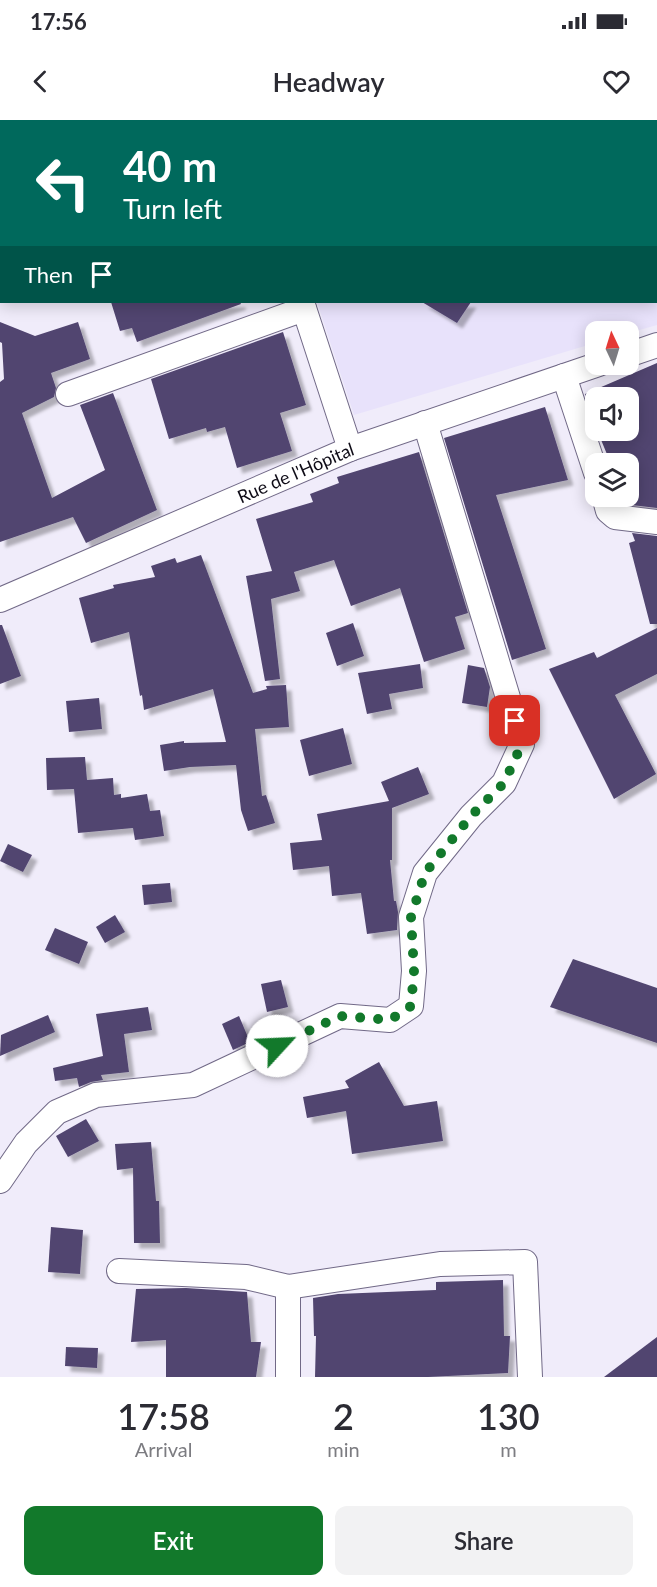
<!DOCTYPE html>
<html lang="en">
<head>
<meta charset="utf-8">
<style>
  body { margin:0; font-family:Lato,sans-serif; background:#f2f2f3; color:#2b2b33; height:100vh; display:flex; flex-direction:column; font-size:22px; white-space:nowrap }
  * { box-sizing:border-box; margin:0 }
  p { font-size:20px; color:#7c7c81 }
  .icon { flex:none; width:33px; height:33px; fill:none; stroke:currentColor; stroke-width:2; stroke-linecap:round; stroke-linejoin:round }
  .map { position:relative; height:1257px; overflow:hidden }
  .panel { display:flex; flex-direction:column; background:#fff; flex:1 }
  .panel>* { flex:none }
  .hud { position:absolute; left:0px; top:0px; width:657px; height:183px; box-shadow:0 3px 15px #0003; background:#00695c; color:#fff; overflow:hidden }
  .needle { width:39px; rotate:356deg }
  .controls { position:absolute; left:585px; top:201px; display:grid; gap:12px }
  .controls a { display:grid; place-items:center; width:54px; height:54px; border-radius:12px; background:#fff; box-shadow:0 3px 15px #0003; font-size:30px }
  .pin { position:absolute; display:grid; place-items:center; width:51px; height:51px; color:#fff; margin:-26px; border-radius:12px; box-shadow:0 3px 9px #0006 }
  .me { position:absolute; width:66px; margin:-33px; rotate:65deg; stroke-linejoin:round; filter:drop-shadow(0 0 4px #0008) }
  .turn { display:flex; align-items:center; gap:21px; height:126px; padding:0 24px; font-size:27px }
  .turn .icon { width:78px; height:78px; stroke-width:2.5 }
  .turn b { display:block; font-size:42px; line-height:51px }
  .then { display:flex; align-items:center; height:57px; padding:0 24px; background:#0003; gap:12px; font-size:22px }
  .eta { display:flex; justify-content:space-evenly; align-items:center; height:102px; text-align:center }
  .eta b { font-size:36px; font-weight:600; line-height:42px }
  .button { display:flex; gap:12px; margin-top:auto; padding:12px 24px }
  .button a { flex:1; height:69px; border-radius:12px; background:#12792b; color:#fff; font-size:24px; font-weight:600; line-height:69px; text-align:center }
  .button a+a { background:#f2f2f3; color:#2b2b33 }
  .status { display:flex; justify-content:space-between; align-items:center; height:42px; padding:0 30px; background:#fff; direction:ltr }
  .status svg { height:16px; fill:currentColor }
  header { display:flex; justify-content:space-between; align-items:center; height:78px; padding:0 24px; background:#fff; font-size:27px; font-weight:600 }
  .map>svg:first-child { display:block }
  .built { fill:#e8e2fb }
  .building { fill:#514570; filter:url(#shadow) }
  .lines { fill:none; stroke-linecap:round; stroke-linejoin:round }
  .street-casing { stroke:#716987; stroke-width:26 }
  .secondary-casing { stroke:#716987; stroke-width:35 }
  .street { stroke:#fff; stroke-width:24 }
  .secondary { stroke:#fff; stroke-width:33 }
  .route { stroke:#12792b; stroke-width:10; stroke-dasharray:0 18 }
  .labels { text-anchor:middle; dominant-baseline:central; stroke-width:6; stroke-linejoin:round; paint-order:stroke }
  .street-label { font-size:18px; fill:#0e0b16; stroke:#fcfcfc }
</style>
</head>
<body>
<div class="status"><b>17:56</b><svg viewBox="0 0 49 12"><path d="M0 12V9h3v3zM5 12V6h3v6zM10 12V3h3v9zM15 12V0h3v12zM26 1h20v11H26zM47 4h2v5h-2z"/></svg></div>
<header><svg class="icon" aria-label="back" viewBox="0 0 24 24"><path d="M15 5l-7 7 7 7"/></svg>Headway<svg class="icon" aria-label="heart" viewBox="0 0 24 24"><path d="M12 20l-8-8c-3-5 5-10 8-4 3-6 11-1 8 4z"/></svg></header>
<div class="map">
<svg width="657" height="1257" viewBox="0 0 657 1257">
  <defs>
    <filter id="shadow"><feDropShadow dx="5.5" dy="5.5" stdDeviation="1.5" flood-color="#0004"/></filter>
  </defs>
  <rect width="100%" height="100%" fill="#f0ecfa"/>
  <g class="built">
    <polygon points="257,0 613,0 614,1 257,2"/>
    <polygon points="656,65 657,205 629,213 628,212 596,212 595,223 354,295 317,182 656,182"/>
  </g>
  <g class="building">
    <polygon points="111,182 240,182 241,184 137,222 132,208 120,211"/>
    <polygon points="422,182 471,182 457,203"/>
    <polygon points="0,202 35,216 78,202 90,239 51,253 56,268 54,277 22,293 52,378 105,350 80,285 113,273 157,390 86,423 73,397 0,422 0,262 4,259 2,223 0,222"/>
    <polygon points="283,212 306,285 280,293 292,331 237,348 225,307 207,312 206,308 169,319 151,259"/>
    <polygon points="657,243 657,388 623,384 621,376 628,376 628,344 611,344 597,310 628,310 628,278 596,278 596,306 585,274"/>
    <polygon points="545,287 568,360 496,375 546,529 512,540 444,318"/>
    <polygon points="419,332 468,493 455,497 465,529 424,542 400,468 351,486 334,440 294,452 300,471 271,479 280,559 265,561 246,456 272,451 256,399 313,382 310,374 339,363 337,357"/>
    <polygon points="632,413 657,416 657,504 650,504 629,423 635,421"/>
    <polygon points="201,435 253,573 267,569 266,566 286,565 289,607 255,609 262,676 266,675 275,703 248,711 241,690 236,645 190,647 164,651 160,625 184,621 184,623 226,622 213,569 144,590 142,575 140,576 129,512 91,523 79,478 114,468 113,465 155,457 151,446 175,438 177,443"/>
    <polygon points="353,503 364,536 337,546 326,513"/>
    <polygon points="0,505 2,505 21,556 0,564"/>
    <polygon points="657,508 657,554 615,575 656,654 614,679 549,549 594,532 597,538"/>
    <polygon points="420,544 423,568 389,574 392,589 367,594 358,553"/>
    <polygon points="468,545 484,548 490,567 487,587 462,583"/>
    <polygon points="99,578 102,609 69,612 66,581"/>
    <polygon points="343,608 352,644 309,656 300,620"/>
    <polygon points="85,637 87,660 113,658 114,675 121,674 121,678 147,674 150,691 160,690 164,716 135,720 133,708 78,713 74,669 47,670 46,638"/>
    <polygon points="418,647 429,674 392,688 392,740 390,740 394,781 396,781 398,792 397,810 367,814 361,773 332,776 329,746 293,750 290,723 322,720 317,694 389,681 381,662"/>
    <polygon points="8,724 32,735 23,752 0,741"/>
    <polygon points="170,763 172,782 144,785 142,765"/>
    <polygon points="115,795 125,812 105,823 96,807"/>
    <polygon points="55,808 88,822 79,844 45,830"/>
    <polygon points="573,839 657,868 657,923 550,887"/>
    <polygon points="281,860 288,887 267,892 261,864"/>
    <polygon points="148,887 152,910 124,914 129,952 101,955 103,960 91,962 79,967 77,958 55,961 53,948 103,936 96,894"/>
    <polygon points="48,895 55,912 0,936 1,915"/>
    <polygon points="239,896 250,922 233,930 222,904"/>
    <polygon points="379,942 404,986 437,981 443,1021 352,1034 346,991 307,998 303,977 349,968 345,961"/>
    <polygon points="86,999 99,1021 68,1037 56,1016"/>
    <polygon points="151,1022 156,1081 159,1081 160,1123 134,1123 133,1048 117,1050 115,1024"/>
    <polygon points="51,1107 83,1110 80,1154 48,1152"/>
    <polygon points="503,1160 504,1216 510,1216 508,1253 428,1257 315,1257 316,1216 314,1216 313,1178 338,1174 436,1170 436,1162"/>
    <polygon points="186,1168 247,1172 251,1222 261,1222 256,1257 166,1257 166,1220 131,1222 136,1169"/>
    <polygon points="657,1217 657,1257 604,1257"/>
    <polygon points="66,1227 98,1228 97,1248 65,1246"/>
  </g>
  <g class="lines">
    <defs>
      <g id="street">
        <polyline points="242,0 242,2"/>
        <polyline points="302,182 350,329"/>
        <polyline points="628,235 657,225"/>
        <polyline points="564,256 596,353"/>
        <polyline points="68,274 304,189"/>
        <polyline points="604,376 608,391 615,397 657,402"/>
        <path id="s1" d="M0,480L350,329L599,244"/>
        <polyline points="0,1061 26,1023 57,992 96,975 193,965 340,896 390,900 411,886 414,851 411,797 425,753 471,696 504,663 522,624 425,303"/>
        <polyline points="119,1151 246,1157 288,1167 440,1144 525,1142 530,1257"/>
        <polyline points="288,1167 288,1257"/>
      </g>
      <polyline id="secondary" points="656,10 657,12"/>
    </defs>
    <use href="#street" class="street-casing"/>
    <use href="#secondary" class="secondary-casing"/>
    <use href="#street" class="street"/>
    <use href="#secondary" class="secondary"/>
  </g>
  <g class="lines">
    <polyline class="route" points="277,926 340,896 390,900 411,886 414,851 411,797 425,753 471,696 504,663 522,624 515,601"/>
  </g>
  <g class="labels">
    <g class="street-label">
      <text stroke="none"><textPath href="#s1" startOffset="322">Rue de l'Hôpital</textPath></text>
    </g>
  </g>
</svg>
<div class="controls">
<a><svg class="needle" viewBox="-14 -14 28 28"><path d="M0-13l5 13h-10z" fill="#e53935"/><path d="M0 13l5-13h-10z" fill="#7c7c81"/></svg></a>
<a><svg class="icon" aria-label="sound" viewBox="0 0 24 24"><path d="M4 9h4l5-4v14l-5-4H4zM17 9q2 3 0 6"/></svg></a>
<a><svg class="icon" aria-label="layers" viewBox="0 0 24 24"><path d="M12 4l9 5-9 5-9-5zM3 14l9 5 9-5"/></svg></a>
</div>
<div class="pin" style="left:515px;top:601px;background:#d93025"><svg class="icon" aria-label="arrive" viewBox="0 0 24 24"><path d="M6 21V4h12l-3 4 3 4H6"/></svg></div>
<svg class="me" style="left:277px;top:926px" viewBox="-20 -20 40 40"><circle r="19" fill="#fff"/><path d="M0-13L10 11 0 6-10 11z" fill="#12792b"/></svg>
<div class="hud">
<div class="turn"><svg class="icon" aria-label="left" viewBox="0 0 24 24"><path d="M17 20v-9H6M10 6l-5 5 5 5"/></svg><div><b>40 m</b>Turn left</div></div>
<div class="then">Then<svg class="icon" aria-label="arrive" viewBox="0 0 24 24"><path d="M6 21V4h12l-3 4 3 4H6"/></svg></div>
</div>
</div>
<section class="panel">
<div class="eta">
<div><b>17:58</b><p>Arrival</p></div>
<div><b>2</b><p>min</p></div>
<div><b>130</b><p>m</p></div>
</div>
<div class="button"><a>Exit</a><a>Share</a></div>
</section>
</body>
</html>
